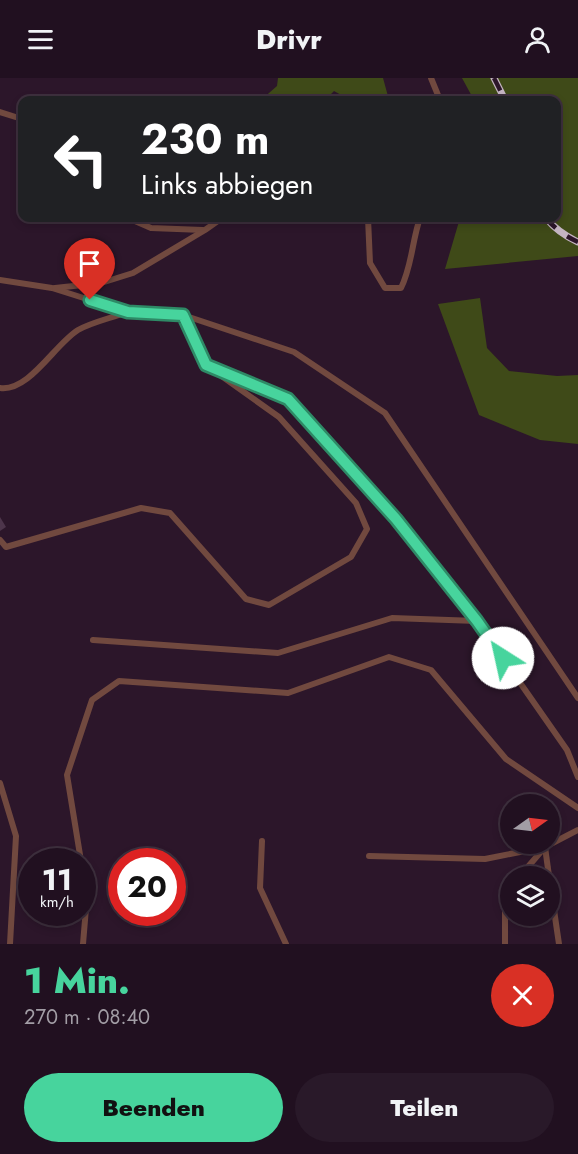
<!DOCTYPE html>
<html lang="de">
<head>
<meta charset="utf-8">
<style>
  body { margin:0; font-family:Jost,sans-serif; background:#291929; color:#f1f3f6; height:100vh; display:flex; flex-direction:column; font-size:22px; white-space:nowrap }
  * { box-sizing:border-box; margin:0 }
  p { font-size:20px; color:#a29da5 }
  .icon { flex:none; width:33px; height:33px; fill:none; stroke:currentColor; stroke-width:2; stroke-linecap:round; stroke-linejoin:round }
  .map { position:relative; height:866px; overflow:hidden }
  .sheet { display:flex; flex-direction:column; background:#211020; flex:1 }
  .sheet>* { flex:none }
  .hud { position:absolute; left:18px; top:18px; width:543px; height:126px; border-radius:12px; box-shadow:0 3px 9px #0003,0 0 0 2px #3e303e; background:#202124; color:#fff; overflow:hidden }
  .needle { width:39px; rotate:76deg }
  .controls { position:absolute; left:500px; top:716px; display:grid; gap:12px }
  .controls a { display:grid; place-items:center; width:60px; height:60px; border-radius:50%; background:#211020; box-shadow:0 3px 9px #0003,0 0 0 2px #3e303e; font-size:30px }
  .speed { position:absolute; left:18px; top:770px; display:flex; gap:12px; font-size:30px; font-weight:700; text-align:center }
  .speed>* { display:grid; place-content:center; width:78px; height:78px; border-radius:50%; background:#211020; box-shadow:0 3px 9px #0003,0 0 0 2px #3e303e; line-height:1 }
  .speed small { font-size:15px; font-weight:400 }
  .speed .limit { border:9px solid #d22; background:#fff; color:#111 }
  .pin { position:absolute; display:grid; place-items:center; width:51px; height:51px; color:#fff; margin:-62px -26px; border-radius:50% 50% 50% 0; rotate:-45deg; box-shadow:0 0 6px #0007 }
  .pin .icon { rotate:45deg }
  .me { position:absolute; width:66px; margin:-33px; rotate:325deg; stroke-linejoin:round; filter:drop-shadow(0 0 4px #0008) }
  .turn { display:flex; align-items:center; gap:21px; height:126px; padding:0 24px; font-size:27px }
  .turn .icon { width:78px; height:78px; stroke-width:2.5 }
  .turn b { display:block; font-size:42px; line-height:51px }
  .round { display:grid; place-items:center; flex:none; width:63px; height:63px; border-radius:32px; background:#291929 }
  .summary { display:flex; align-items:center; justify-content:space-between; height:102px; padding:0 24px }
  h1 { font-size:36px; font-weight:800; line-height:45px; color:#47d49d }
  .cta { display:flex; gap:12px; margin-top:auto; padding:12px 24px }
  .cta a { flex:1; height:69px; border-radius:36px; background:#47d49d; color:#111; font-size:24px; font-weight:800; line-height:69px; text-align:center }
  .cta a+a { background:#291929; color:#f1f3f6 }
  header { display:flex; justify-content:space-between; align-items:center; height:78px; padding:0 24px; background:#211020; font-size:27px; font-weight:800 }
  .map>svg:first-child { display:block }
  .green { fill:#3f4a18 }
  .building { fill:#4d354b }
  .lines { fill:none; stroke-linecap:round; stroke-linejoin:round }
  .service { stroke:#71493f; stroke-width:6 }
  .rail-casing { stroke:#c4b4c2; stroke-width:7 }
  .rail { stroke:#2c162a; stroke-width:4.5; stroke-dasharray:14; stroke-linecap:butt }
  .route-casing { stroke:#2e8a66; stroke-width:15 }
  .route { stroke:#47d49d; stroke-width:10 }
</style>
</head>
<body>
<header><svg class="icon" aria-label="menu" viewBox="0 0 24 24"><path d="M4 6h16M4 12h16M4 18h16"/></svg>Drivr<svg class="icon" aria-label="person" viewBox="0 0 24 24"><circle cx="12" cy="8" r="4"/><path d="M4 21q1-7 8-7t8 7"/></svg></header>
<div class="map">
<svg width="578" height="866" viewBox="0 0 578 866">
  <rect width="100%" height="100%" fill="#2c162a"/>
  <g class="green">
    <polygon points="278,0 383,0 389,22 350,22 334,13 325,22 261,22 277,8"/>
    <polygon points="462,0 578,0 578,178 445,191 460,140 556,140 556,22 474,22"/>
    <polygon points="480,220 487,270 509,293 557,298 578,297 578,366 540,362 479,337 438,226"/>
  </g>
  <polygon class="building" points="0,439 6,449 0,453"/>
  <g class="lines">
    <g class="service">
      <polyline points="431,0 440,22"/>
      <polyline points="0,34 22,41"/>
      <polyline points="128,140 151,150 203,152"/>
      <path d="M368,140L370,185L385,210H401C412,188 412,163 420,140"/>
      <polyline points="0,202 52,210 128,234 183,237 208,288"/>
      <polyline points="55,210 101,205 133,195 205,152 222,140"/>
      <polyline points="183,237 294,274 385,335 578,620"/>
      <polyline points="217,292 288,321 396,441 477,543"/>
      <path d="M0,310C29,314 55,266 78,252C92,244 112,240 127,234"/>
      <polyline points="0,462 6,469 141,430 170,435 246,521 269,527 351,479 367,451 356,425 279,339 206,287"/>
      <polyline points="93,562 278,575 392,540 477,543 567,672 578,699"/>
      <polyline points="0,705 16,758 10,866"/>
      <polyline points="262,763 260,810 286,866"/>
      <polyline points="545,769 549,798"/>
      <polyline points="369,778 485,781 545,769 578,752"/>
      <polyline points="81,783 67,697 92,622 119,603 288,615 389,579 431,592 506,681 578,730"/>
      <polyline points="82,793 87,818 83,866"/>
      <polyline points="520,798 545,769"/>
      <polyline points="549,798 559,866"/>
      <polyline points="505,866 505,816 510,810"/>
    </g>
    <defs>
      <g id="rail">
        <polyline points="494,0 505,22"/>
        <path d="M546,140C555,151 565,158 578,164"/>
      </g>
    </defs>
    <use href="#rail" class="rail-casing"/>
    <use href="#rail" class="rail"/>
  </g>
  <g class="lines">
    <defs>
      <polyline id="route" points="90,222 128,234 183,237 206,287 288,321 396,441 477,543 503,580"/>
    </defs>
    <use href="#route" class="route-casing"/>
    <use href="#route" class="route"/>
  </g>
</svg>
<div class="controls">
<a><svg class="needle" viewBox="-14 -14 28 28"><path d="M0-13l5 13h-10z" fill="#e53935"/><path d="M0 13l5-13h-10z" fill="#a29da5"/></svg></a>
<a><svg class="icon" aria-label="layers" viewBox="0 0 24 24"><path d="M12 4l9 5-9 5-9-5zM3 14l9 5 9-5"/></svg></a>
</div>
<div class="speed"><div>11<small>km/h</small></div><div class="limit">20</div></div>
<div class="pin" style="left:90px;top:222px;background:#d93025"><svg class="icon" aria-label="arrive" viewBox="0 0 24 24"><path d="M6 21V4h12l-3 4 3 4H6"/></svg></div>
<svg class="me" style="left:503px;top:580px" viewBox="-20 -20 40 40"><circle r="19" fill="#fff"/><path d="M0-13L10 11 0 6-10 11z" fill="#47d49d"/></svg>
<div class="hud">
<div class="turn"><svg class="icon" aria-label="left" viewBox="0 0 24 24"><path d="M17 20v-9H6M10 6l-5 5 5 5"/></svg><div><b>230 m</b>Links abbiegen</div></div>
</div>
</div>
<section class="sheet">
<div class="summary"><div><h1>1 Min.</h1><p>270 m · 08:40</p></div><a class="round" style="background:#d93025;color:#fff"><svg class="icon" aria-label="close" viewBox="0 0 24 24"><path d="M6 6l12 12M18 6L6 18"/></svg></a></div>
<div class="cta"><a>Beenden</a><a>Teilen</a></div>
</section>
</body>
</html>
